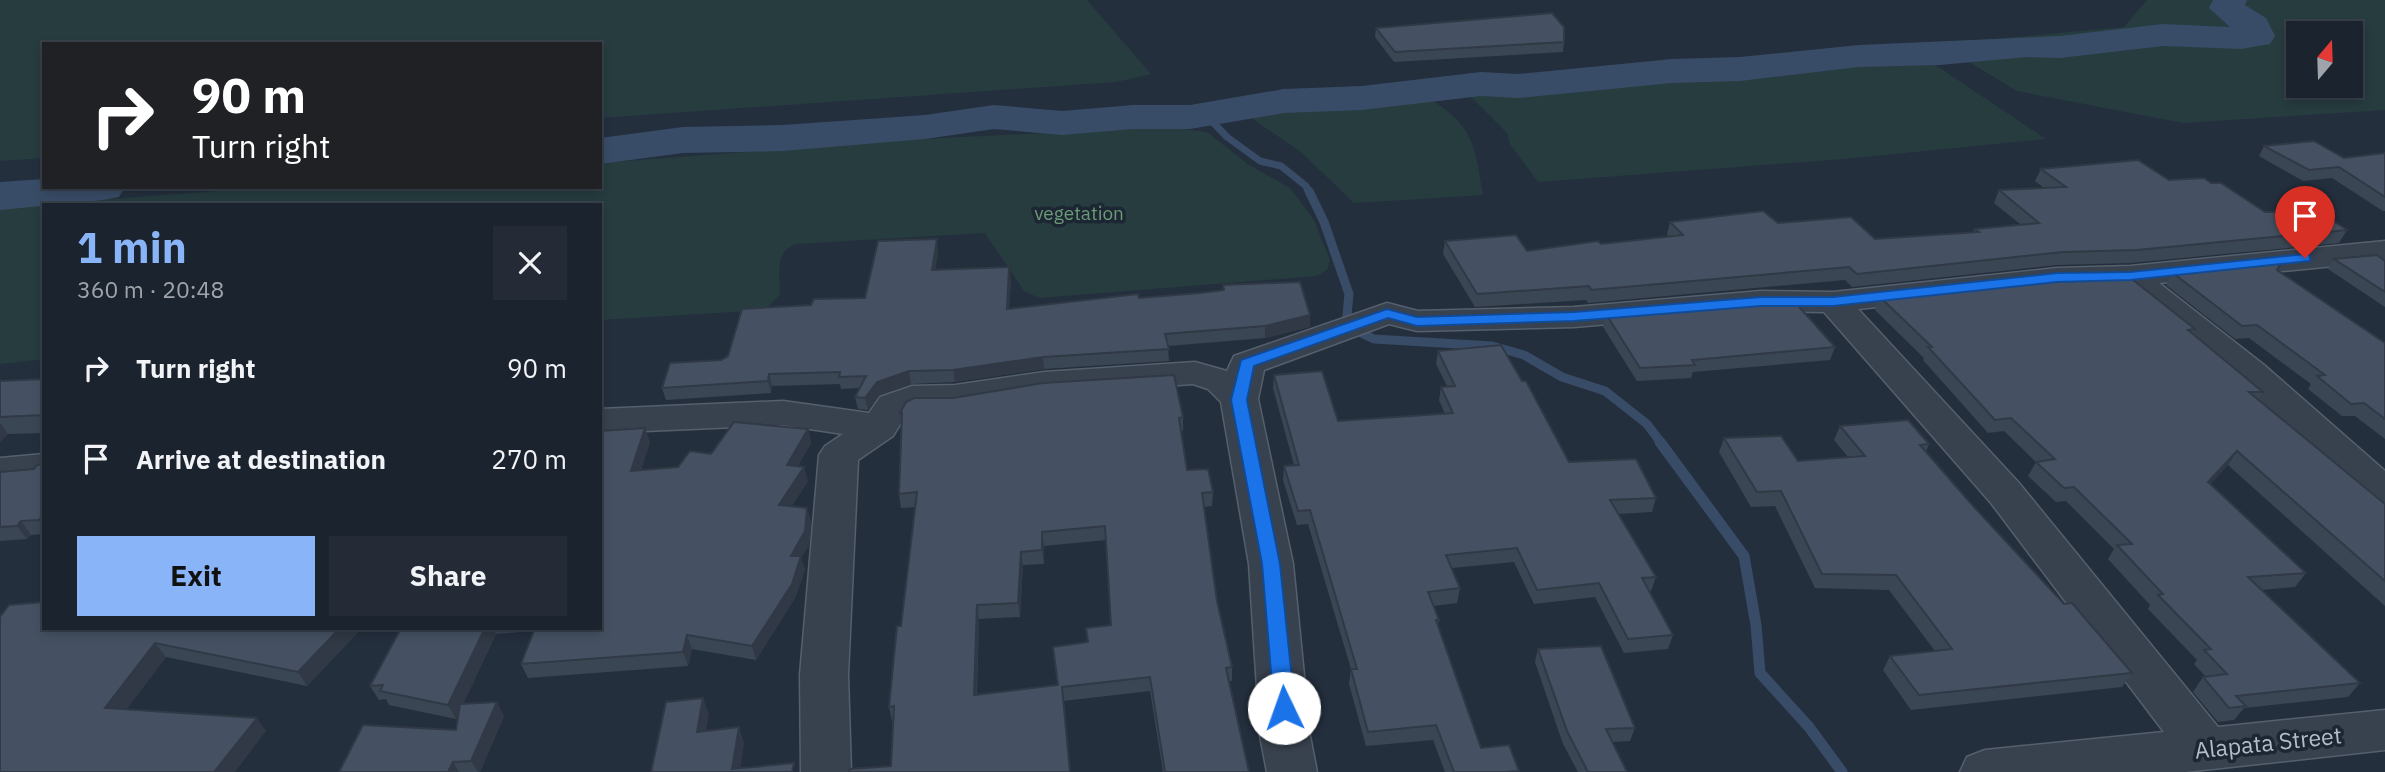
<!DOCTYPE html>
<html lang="en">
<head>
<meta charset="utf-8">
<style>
  body { margin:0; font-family:"IBM Plex Sans",sans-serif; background:#242b36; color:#f1f3f6; height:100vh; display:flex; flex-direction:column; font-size:26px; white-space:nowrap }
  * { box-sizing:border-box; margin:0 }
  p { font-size:23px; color:#a0a4aa }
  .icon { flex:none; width:38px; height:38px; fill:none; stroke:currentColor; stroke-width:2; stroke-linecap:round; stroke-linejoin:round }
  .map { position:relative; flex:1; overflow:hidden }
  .details { position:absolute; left:42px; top:203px; width:560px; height:427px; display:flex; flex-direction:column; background:#1b232e; border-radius:0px; box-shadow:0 4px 10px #0003,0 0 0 2px #39404a }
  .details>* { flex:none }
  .hud { position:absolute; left:42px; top:42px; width:560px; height:147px; border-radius:0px; box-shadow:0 4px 10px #0003,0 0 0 2px #39404a; background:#202124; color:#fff; overflow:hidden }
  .needle { width:46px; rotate:19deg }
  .buttons { position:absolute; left:2286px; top:21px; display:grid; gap:14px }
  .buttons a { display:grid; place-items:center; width:77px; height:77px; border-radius:0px; background:#1b232e; box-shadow:0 4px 10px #0003,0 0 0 2px #39404a; font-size:35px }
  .pin { position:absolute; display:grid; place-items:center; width:60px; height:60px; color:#fff; margin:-72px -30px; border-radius:50% 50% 50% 0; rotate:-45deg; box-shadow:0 0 7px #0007 }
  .pin .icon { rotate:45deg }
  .me { position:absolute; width:77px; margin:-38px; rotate:357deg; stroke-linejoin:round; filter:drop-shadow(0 0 5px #0008) }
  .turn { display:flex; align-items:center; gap:24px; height:147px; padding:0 35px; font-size:32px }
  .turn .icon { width:91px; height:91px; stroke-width:2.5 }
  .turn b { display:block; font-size:49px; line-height:60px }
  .round { display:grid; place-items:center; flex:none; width:74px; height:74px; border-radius:0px; background:#242b36 }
  .headline { display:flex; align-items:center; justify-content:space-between; height:119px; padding:0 35px }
  h1 { font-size:42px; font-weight:700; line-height:52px; color:#8ab4f8 }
  .action { display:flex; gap:14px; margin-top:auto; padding:14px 35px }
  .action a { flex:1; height:80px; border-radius:0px; background:#8ab4f8; color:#111; font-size:28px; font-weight:700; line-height:80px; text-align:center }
  .action a+a { background:#242b36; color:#f1f3f6 }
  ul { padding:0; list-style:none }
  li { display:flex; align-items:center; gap:21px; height:91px; padding:0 35px }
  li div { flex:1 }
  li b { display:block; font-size:26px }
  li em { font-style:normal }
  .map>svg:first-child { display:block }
  .green { fill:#263c3f; fill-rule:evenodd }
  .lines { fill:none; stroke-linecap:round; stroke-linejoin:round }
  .stream-far2 { stroke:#394c67; stroke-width:7 }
  .stream-far1 { stroke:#394c67; stroke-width:9 }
  .stream { stroke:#394c67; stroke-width:11 }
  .river { fill:#394c67; fill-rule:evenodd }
  .minor-casing { stroke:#565f6c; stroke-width:3 }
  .minor { fill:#38414e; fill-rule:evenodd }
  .wall { fill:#3b4654; fill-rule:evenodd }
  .shaded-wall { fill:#303945 }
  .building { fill:#455162; stroke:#303945; stroke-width:2; fill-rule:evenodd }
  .route { fill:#1a73e8; stroke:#114b97; stroke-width:2 }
  .labels { text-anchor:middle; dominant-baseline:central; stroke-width:7; stroke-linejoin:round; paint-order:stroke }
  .park-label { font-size:19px; fill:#6b9a76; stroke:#1d2633 }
  .near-street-label { font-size:23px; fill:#b4bcc9; stroke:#1d2633 }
</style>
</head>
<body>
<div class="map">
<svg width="2385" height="772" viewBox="0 0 2385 772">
  <rect width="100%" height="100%" fill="#242f3e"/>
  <g class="green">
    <polygon points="0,0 1087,0 1151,74 1116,82 600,118 600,44 44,44 44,158 0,161"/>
    <path d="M2147,0H2385V110L2183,123L2017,91L1939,44L2124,27ZM2350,33V86H2298V33Z"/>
    <polygon points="1928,60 2046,139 1844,159 1538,182 1510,144 1508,134 1469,95 1557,91 1671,77"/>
    <path d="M1423,95C1473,124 1474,140 1483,195L1354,203L1301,152L1247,115L1302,101Z"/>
    <path d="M1167,127L1207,132L1249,165L1290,188L1314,220L1330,260L1327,270L1316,276L1039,298L1024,291L985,233L796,244C774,251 780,275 780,294L769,306L749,311L600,320V205H44V359L0,364V207L273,187H600V163L904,140Z"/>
  </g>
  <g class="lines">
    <polyline class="stream-far2" points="1205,114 1227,137 1260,161 1281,166 1306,186 1309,193"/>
    <polyline class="stream-far1" points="1309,191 1324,222 1349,294 1346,326 1374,339 1492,346 1524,355 1562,377 1605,391 1647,424 1662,444"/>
    <polyline class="stream" points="1660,442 1744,556 1756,625 1760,673 1809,727 1842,772"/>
    <g class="river">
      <polygon points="2213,0 2247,0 2245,5 2266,18 2275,36 2270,44 2241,49 2163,46 2060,58 2027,57 1940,65 1859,67 1740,81 1672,83 1518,98 1481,96 1362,110 1284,113 1190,129 1133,129 1062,135 994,129 925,139 783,151 683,153 600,164 600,138 683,127 783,125 925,115 994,105 1062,111 1133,105 1190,105 1284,89 1362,86 1481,72 1518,74 1672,59 1740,57 1859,45 2060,36 2163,24 2230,27 2209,8"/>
      <polygon points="44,179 44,187 125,187 119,197 103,200 0,210 0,182"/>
    </g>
    <defs>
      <g id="minor">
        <polygon points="2385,241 2385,261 2159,283 2264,365 2385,471 2385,507 2371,503 2238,381 2122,286 2057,288 1858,309 2019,483 2218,727 2385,710 2385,750 2185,772 1960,772 1967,757 1985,750 2164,732 1991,503 1824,312 1761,311 1574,327 1417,331 1389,324 1264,370 1258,399 1293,564 1310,736 1317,772 1267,772 1260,736 1249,564 1221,402 1208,389 1193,384 1044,394 955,409 916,409 907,413 893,436 858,460 848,675 851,772 801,772 800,675 819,455 825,446 843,434 783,425 600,433 600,409 783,401 869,413 880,397 912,386 955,385 1044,372 1195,362 1227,371 1234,356 1387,303 1418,311 1574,307 1761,291 1833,292 2057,268 2130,266"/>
        <polygon points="44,454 44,480 0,484 0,458"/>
      </g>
    </defs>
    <use href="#minor" class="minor-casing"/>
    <use href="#minor" class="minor"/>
  </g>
  <g class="wall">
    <polygon points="1376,28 1564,42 1563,52 1394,62 1375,37"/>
    <polygon points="2264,146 2344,158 2385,153 2385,211 2383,211 2332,178 2303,181 2259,156"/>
    <polygon points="2041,169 2211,183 2265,212 2347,230 2339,243 2130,263 2057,265 1852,287 1845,280 1588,303 1586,300 1475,307 1443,254 1445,241 1527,251 1601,244 1669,237 1667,234 1670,222 1778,223 1875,239 1973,232 1975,229 2020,224 1994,203 1999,190 2044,188 2035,181"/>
    <polygon points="938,251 935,270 1011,279 1009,309 1200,293 1223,290 1223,285 1310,327 1265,338 1168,346 1169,361 1044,369 955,382 911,384 879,395 868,410 858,409 855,397 859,388 841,389 840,384 772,386 771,393 666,400 662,388 728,356 811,305 865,298"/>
    <polygon points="2334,259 2385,261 2385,307 2328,269"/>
    <polygon points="2278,270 2385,343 2385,439 2355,416 2342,416 2308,389 2311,384 2249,338 2235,339 2166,285 2173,273"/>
    <polygon points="1880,297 2195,329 2192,333 2263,392 2258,400 2385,504 2385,606 2228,465 2210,484 2306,573 2295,587 2261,590 2360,683 2348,697 2244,708 2234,720 2218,722 2193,692 2203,677 2206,677 2194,664 2197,660 2148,609 2150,605 2108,559 2114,549 2066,501 2056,502 2028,476 2036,462 2004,431 1988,433 1923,360 1924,358 1875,310"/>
    <polygon points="1606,314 1835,347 1830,360 1693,372 1691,378 1637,381 1603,327"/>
    <polygon points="1438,351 1569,462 1656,498 1652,512 1618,514 1656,577 1651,591 1649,591 1673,635 1668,649 1624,653 1595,597 1534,604 1514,562 1452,568 1460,588 1457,603 1433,606 1439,620 1438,625 1481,748 1519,771 1518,772 1445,772 1433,740 1366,746 1349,684 1351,669 1308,524 1297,525 1283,480 1284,466 1294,465 1273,388 1274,375 1338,421 1445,414 1439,400 1441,387 1447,386 1436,364"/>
    <polygon points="44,379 44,433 8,434 0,442 0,381"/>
    <path d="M900,413L1183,417V431H1181L1187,470L1213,492L1212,506L1204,507L1217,601L1232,667V681H1229L1249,772H1163L1150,691L1063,701L891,766L893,721H892L889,707L901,626L916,507L901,508L899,494L902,425ZM1106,540L1111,625L1088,642L1053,647L1058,685L977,695L979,619L1020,617L1023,565L1044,564V546Z"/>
    <polygon points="1840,426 1929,444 1926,452 1974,507 2064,604 2132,673 2122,687 1911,710 1883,670 1890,656 1935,651 1889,590 1815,588 1775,506 1751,507 1719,452 1724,438 1798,461 1848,457 1834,440"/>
    <polygon points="808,429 811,443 798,466 808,481 791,507 807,508 811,522 809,545 801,558 805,570 795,598 756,660 692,649 688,666 528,678 521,664 534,631 496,634 463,704 504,716 480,772 339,772 456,730 459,712 456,719 389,705 386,699 379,700 370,686 415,628 600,628 600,431 650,442 641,470 678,467 711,454"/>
    <polygon points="44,465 44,534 31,535 27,539 0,541 0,472 34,469"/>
    <polygon points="44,628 362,628 307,686 166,657 126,710 266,731 0,772"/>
    <polygon points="1538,649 1635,728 1630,741 1612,742 1627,772 1578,772 1563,744 1535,662"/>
  </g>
  <g class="shaded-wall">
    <polygon points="937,239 938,251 934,281 932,270"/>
    <polygon points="1009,267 1011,279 1008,321 1007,309"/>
    <polygon points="1310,315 1310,327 1265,338 1265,326"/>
    <polygon points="1043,357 1044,369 955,382 953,370"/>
    <polygon points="909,371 911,384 879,395 868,410 865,398 877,382"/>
    <polygon points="769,374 772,386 771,393 768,381"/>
    <polygon points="0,423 8,434 0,442"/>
    <polygon points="645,428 650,442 636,484 631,471"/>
    <polygon points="808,429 811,443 791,478 787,465"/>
    <polygon points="2237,451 2228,465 2199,496 2208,482"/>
    <polygon points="804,467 808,481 783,519 779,505"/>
    <polygon points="807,508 811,522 809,545 801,558 805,570 795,598 756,660 752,646 791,556"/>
    <polygon points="44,514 44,526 39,520"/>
    <polygon points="21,521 31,535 27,539 17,526"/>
    <polygon points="1042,532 1044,546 1044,564 1042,550"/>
    <polygon points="1021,552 1023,565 1020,617 1018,603"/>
    <polygon points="977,605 979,619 976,709 974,695"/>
    <polygon points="340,628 362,628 307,686 298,672"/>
    <polygon points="485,628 493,628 496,634 456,719 448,705"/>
    <polygon points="687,635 692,649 688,666 683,652"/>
    <polygon points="155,643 166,657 117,722 105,708"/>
    <polygon points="703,698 709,714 703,748 697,732"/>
    <polygon points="497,702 504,716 480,772 478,772 471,761"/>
    <polygon points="257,718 266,731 235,772 214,772"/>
    <polygon points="739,727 744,743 740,772 732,769"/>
    <polygon points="453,762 459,772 448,772"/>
  </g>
  <g class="building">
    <polygon points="1552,13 1564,27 1564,42 1395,52 1376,28"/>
    <polygon points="2314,141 2344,158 2385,153 2385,197 2339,167 2309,170 2264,146"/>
    <polygon points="2138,160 2169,180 2204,178 2211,183 2221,183 2265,212 2319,211 2347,230 2137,250 2063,252 1857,274 1849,267 1591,290 1589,286 1477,294 1445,241 1516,235 1527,251 1598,241 1601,244 1683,235 1670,222 1763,211 1778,223 1851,217 1875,239 1979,232 1975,229 2039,223 1999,190 2066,187 2041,169"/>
    <polygon points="937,239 932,270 1009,267 1007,309 1138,294 1139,298 1200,293 1224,290 1223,285 1300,282 1310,315 1265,326 1165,334 1169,349 1043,357 953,370 909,371 877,382 865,398 855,397 866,376 839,377 840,372 769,374 768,381 662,388 670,363 721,360 728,356 742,309 811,305 814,299 865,298 878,241"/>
    <polygon points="2377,255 2385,261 2385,292 2334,259"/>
    <polygon points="2282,262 2277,270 2385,343 2385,419 2364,403 2351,404 2317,376 2325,375 2257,325 2242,326 2173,273"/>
    <polygon points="2128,276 2195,329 2188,330 2263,392 2249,392 2385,504 2385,581 2237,451 2208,482 2306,573 2248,577 2360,683 2236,696 2246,706 2229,708 2203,677 2227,674 2204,650 2211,649 2158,595 2163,594 2117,545 2132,544 2074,487 2064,488 2036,462 2055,459 2011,418 1995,420 1928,347 1932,347 1880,297 2064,278"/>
    <polygon points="1765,301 1794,301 1835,347 1692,360 1695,365 1640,368 1606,314"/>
    <polygon points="1501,345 1522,381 1526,381 1569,462 1636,459 1656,498 1610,500 1656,577 1642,578 1673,635 1628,639 1599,583 1537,590 1517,548 1446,555 1460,588 1428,592 1439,620 1436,620 1481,748 1509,745 1519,771 1505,772 1454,772 1436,725 1368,732 1351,669 1357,669 1310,510 1298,511 1284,466 1299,465 1274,375 1322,371 1338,421 1453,413 1441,387 1455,386 1438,351"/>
    <path d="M1174,375L1183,417L1179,418L1187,470L1208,469L1213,492L1202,493L1217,601L1232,667L1226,668L1249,772H1165L1150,677L1062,687L1070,772H849L850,769L891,766L894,706L889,707L897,626H901L917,492L899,494L902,413H900L906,402L914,398H953L1043,383ZM1105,526L1111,625L1086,628L1088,642L1053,647L1058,685L974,695L977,605L1018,603L1021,552L1042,550V532Z"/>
    <polygon points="44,379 44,415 0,417 0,381"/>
    <polygon points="1908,420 1929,444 1920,445 1974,507 2064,604 2072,603 2132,673 1919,695 1890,656 1952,649 1896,575 1822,574 1781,491 1757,492 1724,438 1781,436 1798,461 1865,456 1840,426"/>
    <polygon points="734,422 808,429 787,465 804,467 779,505 807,508 805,531 791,556 801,556 792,584 752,646 687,635 683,652 521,664 535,628 600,628 600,431 645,428 631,471 678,467 690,451 711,454"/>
    <polygon points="37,465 44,465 44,514 39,520 21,521 17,526 0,527 0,472 34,469"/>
    <polygon points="44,602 44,628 340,628 298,672 155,643 105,708 257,718 214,772 0,772 0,617 9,605"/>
    <polygon points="415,628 485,628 448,705 380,691 383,685 370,686 400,630 414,630"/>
    <polygon points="1601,646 1635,728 1606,729 1627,772 1588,772 1567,731 1538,649"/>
    <polygon points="703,698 697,732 739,727 732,769 794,763 792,772 651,772 666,702"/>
    <polygon points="497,702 471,761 453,762 448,772 339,772 363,725 456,730 460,704"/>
  </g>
  <polygon class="route" points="2305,254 2310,255 2310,261 2130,280 2057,282 1833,306 1761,306 1574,321 1417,326 1388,318 1254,366 1247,400 1280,564 1295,708 1292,714 1284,716 1277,714 1274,708 1262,564 1231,400 1241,360 1387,309 1417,317 1574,312 1761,297 1833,297 2057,273 2130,272"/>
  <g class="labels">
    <g class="park-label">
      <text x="1079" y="213">vegetation</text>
    </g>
    <g class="near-street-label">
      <text transform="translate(2268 742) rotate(-6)">Alapata Street</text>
    </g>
  </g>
</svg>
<div class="buttons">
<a><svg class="needle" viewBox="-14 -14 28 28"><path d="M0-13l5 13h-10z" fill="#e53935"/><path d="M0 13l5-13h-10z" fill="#a0a4aa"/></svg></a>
</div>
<div class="pin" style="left:2305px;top:258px;background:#d93025"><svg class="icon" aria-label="arrive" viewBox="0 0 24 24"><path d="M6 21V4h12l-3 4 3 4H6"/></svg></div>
<svg class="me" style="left:1284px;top:708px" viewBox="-20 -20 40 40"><circle r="19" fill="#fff"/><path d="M0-13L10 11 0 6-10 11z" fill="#1a73e8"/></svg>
<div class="hud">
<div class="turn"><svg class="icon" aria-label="right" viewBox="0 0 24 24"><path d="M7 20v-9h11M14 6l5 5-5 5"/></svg><div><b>90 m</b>Turn right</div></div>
</div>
<section class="details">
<div class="headline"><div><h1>1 min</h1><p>360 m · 20:48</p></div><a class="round"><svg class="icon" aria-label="close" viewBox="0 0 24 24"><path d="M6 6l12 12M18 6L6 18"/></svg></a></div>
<ul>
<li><svg class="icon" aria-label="right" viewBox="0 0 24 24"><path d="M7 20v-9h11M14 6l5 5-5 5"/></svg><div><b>Turn right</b></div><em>90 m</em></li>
<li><svg class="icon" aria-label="arrive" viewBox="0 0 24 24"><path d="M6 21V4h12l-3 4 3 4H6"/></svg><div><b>Arrive at destination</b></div><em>270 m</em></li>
</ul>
<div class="action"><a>Exit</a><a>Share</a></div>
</section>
</div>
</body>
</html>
